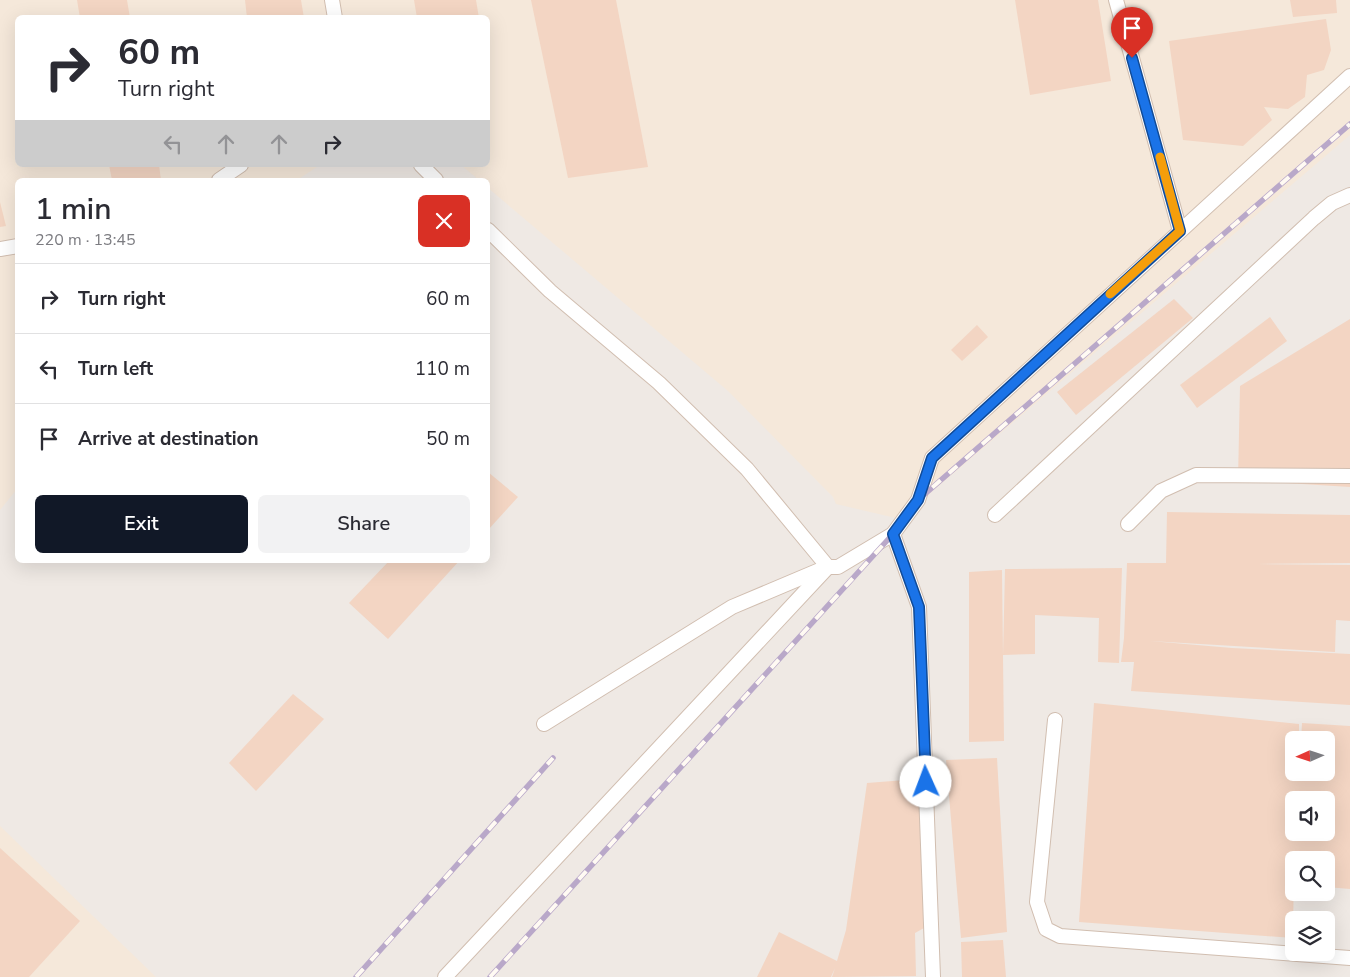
<!DOCTYPE html>
<html lang="en">
<head>
<meta charset="utf-8">
<style>
  body { margin:0; font-family:"Nunito Sans",sans-serif; background:#f2f2f3; color:#2b2b33; height:100vh; display:flex; flex-direction:column; font-size:19px; white-space:nowrap }
  * { box-sizing:border-box; margin:0 }
  p { font-size:16px; color:#7c7c81 }
  .icon { flex:none; width:28px; height:28px; fill:none; stroke:currentColor; stroke-width:2; stroke-linecap:round; stroke-linejoin:round }
  .map { position:relative; flex:1; overflow:hidden }
  .panel { position:absolute; left:15px; top:178px; width:475px; height:385px; display:flex; flex-direction:column; background:#fff; border-radius:8px; box-shadow:0 5px 20px #0002 }
  .panel>* { flex:none }
  .banner { position:absolute; left:15px; top:15px; width:475px; height:152px; border-radius:8px; box-shadow:0 5px 20px #0002; background:#fff; color:#2b2b33; overflow:hidden }
  .needle { width:32px; rotate:267deg }
  .fabs { position:absolute; left:1285px; top:731px; display:grid; gap:10px }
  .fabs a { display:grid; place-items:center; width:50px; height:50px; border-radius:8px; background:#fff; box-shadow:0 5px 20px #0002; font-size:25px }
  .pin { position:absolute; display:grid; place-items:center; width:42px; height:42px; color:#fff; margin:-51px -21px; border-radius:50% 50% 50% 0; rotate:-45deg; box-shadow:0 0 5px #0007 }
  .pin .icon { rotate:45deg }
  .me { position:absolute; width:55px; margin:-28px; rotate:358deg; stroke-linejoin:round; filter:drop-shadow(0 0 4px #0008) }
  .turn { display:flex; align-items:center; gap:18px; height:105px; padding:0 20px; font-size:22px }
  .turn .icon { width:65px; height:65px; stroke-width:2.5 }
  .turn b { display:block; font-size:35px; line-height:42px }
  .lanes { display:flex; align-items:center; height:48px; padding:0 20px; background:#0003; justify-content:center; gap:25px; direction:ltr }
  .lanes .off { opacity:.35 }
  .round { display:grid; place-items:center; flex:none; width:52px; height:52px; border-radius:8px; background:#f2f2f3 }
  .overview { display:flex; align-items:center; justify-content:space-between; height:85px; padding:0 20px }
  h1 { font-size:30px; font-weight:600; line-height:38px }
  .action { display:flex; gap:10px; margin-top:auto; padding:10px 20px }
  .action a { flex:1; height:58px; border-radius:8px; background:#111827; color:#fff; font-size:20px; font-weight:600; line-height:58px; text-align:center }
  .action a+a { background:#f2f2f3; color:#2b2b33 }
  ul { padding:0; list-style:none }
  li { display:flex; align-items:center; gap:15px; height:70px; padding:0 20px; border-top:1px solid #e1e1e2 }
  li div { flex:1 }
  li b { display:block; font-size:19px }
  li em { font-style:normal }
  .map>svg:first-child { display:block }
  .residential { fill:#f5e8da; fill-rule:evenodd }
  .industrial { fill:#efe9e4; fill-rule:evenodd }
  .building { fill:#f3d5c3; fill-rule:evenodd }
  .lines { fill:none; stroke-linecap:round; stroke-linejoin:round }
  .lane-casing { stroke:#d1beb0; stroke-width:16 }
  .lane { stroke:#fff; stroke-width:14 }
  .rail-casing { stroke:#b9a8c9; stroke-width:5.5 }
  .rail { stroke:#fffaf3; stroke-width:4; stroke-dasharray:11; stroke-linecap:butt }
  .route-casing { stroke:#114b97; stroke-width:12 }
  .route { stroke:#1a73e8; stroke-width:9 }
  .slow { stroke:#f59e0b; stroke-width:9 }
</style>
</head>
<body>
<div class="map">
<svg width="1350" height="977" viewBox="0 0 1350 977">
  <rect width="100%" height="100%" fill="#fdf6ec"/>
  <path class="residential" d="M0,0H1350V977H0ZM18,18H488V165H18ZM18,180H488V560H18ZM1294,740H1326V772H1294ZM1294,800H1326V832H1294ZM1294,860H1326V892H1294ZM1294,920H1326V952H1294Z"/>
  <g class="industrial">
    <path d="M1350,135V977H156L0,826V510L17,489L18,560H488V188L728,391L833,497L836,504L900,519ZM1294,740H1326V772H1294ZM1294,800H1326V832H1294ZM1294,860H1326V892H1294ZM1294,920H1326V952H1294Z"/>
    <polygon points="320,165 461,165 479,180 297,180"/>
  </g>
  <g class="building">
    <polygon points="77,0 127,0 130,18 80,18"/>
    <polygon points="245,0 301,0 304,18 247,18"/>
    <polygon points="414,0 476,0 479,18 417,18"/>
    <polygon points="531,0 616,0 648,167 568,178"/>
    <polygon points="1015,0 1098,0 1111,81 1030,95"/>
    <polygon points="1290,0 1336,0 1337,13 1293,17"/>
    <polygon points="1326,19 1331,50 1324,70 1307,75 1305,97 1288,109 1264,107 1272,120 1243,146 1183,140 1169,41"/>
    <polygon points="109,165 159,165 161,180 112,180"/>
    <polygon points="0,202 6,226 0,227"/>
    <polygon points="1174,299 1193,318 1076,415 1057,392"/>
    <polygon points="1270,317 1287,341 1197,408 1180,385"/>
    <polygon points="1350,319 1350,487 1238,480 1240,386"/>
    <polygon points="977,325 988,337 962,361 951,350"/>
    <polygon points="488,472 518,497 488,530"/>
    <polygon points="1167,512 1350,515 1350,563 1258,564 1350,565 1350,621 1336,620 1335,652 1150,641 1232,648 1350,654 1350,705 1131,691 1134,662 1121,662 1124,638 1127,563 1166,563"/>
    <polygon points="390,560 460,560 388,639 349,603"/>
    <polygon points="1122,568 1119,663 1098,662 1099,618 1035,615 1035,654 1003,655 1005,569"/>
    <polygon points="1002,570 1004,741 969,742 969,572"/>
    <polygon points="293,694 324,719 256,791 229,763"/>
    <path d="M1094,703L1299,724V740H1294V772H1298V780L1299,772H1326V740H1301L1302,723L1350,726V889L1326,887V860H1294L1293,938L1079,922ZM1294,800H1326V832H1294Z"/>
    <polygon points="997,758 1007,932 961,938 946,760"/>
    <polygon points="918,779 924,928 915,933 916,976 832,977 835,968 831,977 757,977 779,932 837,961 846,930 867,783"/>
    <polygon points="0,848 80,921 29,977 0,977"/>
    <polygon points="1003,940 1006,977 962,977 961,942"/>
  </g>
  <g class="lines">
    <defs>
      <g id="lane">
        <polyline points="332,0 335,18"/>
        <polyline points="1116,0 1180,231"/>
        <polyline points="421,165 436,180"/>
        <polyline points="219,180 241,165"/>
        <polyline points="488,230 550,291 659,383 747,469 828,567 838,567 893,534"/>
        <polyline points="0,249 18,246"/>
        <polyline points="995,515 1314,218 1332,203 1350,195"/>
        <polyline points="1128,524 1161,491 1196,475 1350,476"/>
        <polyline points="1055,720 1037,902 1046,929 1060,936 1350,958"/>
        <polyline points="544,724 732,607 822,569"/>
        <polyline points="445,977 828,567"/>
        <polyline points="933,977 919,607 893,534 918,500 932,458 1350,76"/>
      </g>
    </defs>
    <use href="#lane" class="lane-casing"/>
    <use href="#lane" class="lane"/>
    <defs>
      <g id="rail">
        <polyline points="356,977 553,758"/>
        <polyline points="490,977 893,534 918,500 1350,124"/>
      </g>
    </defs>
    <use href="#rail" class="rail-casing"/>
    <use href="#rail" class="rail"/>
  </g>
  <g class="lines">
    <defs>
      <polyline id="route" points="926,782 919,607 893,534 918,500 932,458 1180,231 1132,58"/>
    </defs>
    <use href="#route" class="route-casing"/>
    <use href="#route" class="route"/>
    <polyline class="slow" points="1110,294 1180,231 1160,157"/>
  </g>
</svg>
<div class="fabs">
<a><svg class="needle" viewBox="-14 -14 28 28"><path d="M0-13l5 13h-10z" fill="#e53935"/><path d="M0 13l5-13h-10z" fill="#7c7c81"/></svg></a>
<a><svg class="icon" aria-label="sound" viewBox="0 0 24 24"><path d="M4 9h4l5-4v14l-5-4H4zM17 9q2 3 0 6"/></svg></a>
<a><svg class="icon" aria-label="search" viewBox="0 0 24 24"><circle cx="10" cy="10" r="6"/><path d="M15 15l6 6"/></svg></a>
<a><svg class="icon" aria-label="layers" viewBox="0 0 24 24"><path d="M12 4l9 5-9 5-9-5zM3 14l9 5 9-5"/></svg></a>
</div>
<div class="pin" style="left:1132px;top:58px;background:#d93025"><svg class="icon" aria-label="arrive" viewBox="0 0 24 24"><path d="M6 21V4h12l-3 4 3 4H6"/></svg></div>
<svg class="me" style="left:926px;top:782px" viewBox="-20 -20 40 40"><circle r="19" fill="#fff"/><path d="M0-13L10 11 0 6-10 11z" fill="#1a73e8"/></svg>
<div class="banner">
<div class="turn"><svg class="icon" aria-label="right" viewBox="0 0 24 24"><path d="M7 20v-9h11M14 6l5 5-5 5"/></svg><div><b>60 m</b>Turn right</div></div>
<div class="lanes"><svg class="icon off" aria-label="left" viewBox="0 0 24 24"><path d="M17 20v-9H6M10 6l-5 5 5 5"/></svg><svg class="icon off" aria-label="ahead" viewBox="0 0 24 24"><path d="M12 20V5M6 11l6-6 6 6"/></svg><svg class="icon off" aria-label="ahead" viewBox="0 0 24 24"><path d="M12 20V5M6 11l6-6 6 6"/></svg><svg class="icon" aria-label="right" viewBox="0 0 24 24"><path d="M7 20v-9h11M14 6l5 5-5 5"/></svg></div>
</div>
<section class="panel">
<div class="overview"><div><h1>1 min</h1><p>220 m · 13:45</p></div><a class="round" style="background:#d93025;color:#fff"><svg class="icon" aria-label="close" viewBox="0 0 24 24"><path d="M6 6l12 12M18 6L6 18"/></svg></a></div>
<ul>
<li><svg class="icon" aria-label="right" viewBox="0 0 24 24"><path d="M7 20v-9h11M14 6l5 5-5 5"/></svg><div><b>Turn right</b></div><em>60 m</em></li>
<li><svg class="icon" aria-label="left" viewBox="0 0 24 24"><path d="M17 20v-9H6M10 6l-5 5 5 5"/></svg><div><b>Turn left</b></div><em>110 m</em></li>
<li><svg class="icon" aria-label="arrive" viewBox="0 0 24 24"><path d="M6 21V4h12l-3 4 3 4H6"/></svg><div><b>Arrive at destination</b></div><em>50 m</em></li>
</ul>
<div class="action"><a>Exit</a><a>Share</a></div>
</section>
</div>
</body>
</html>
